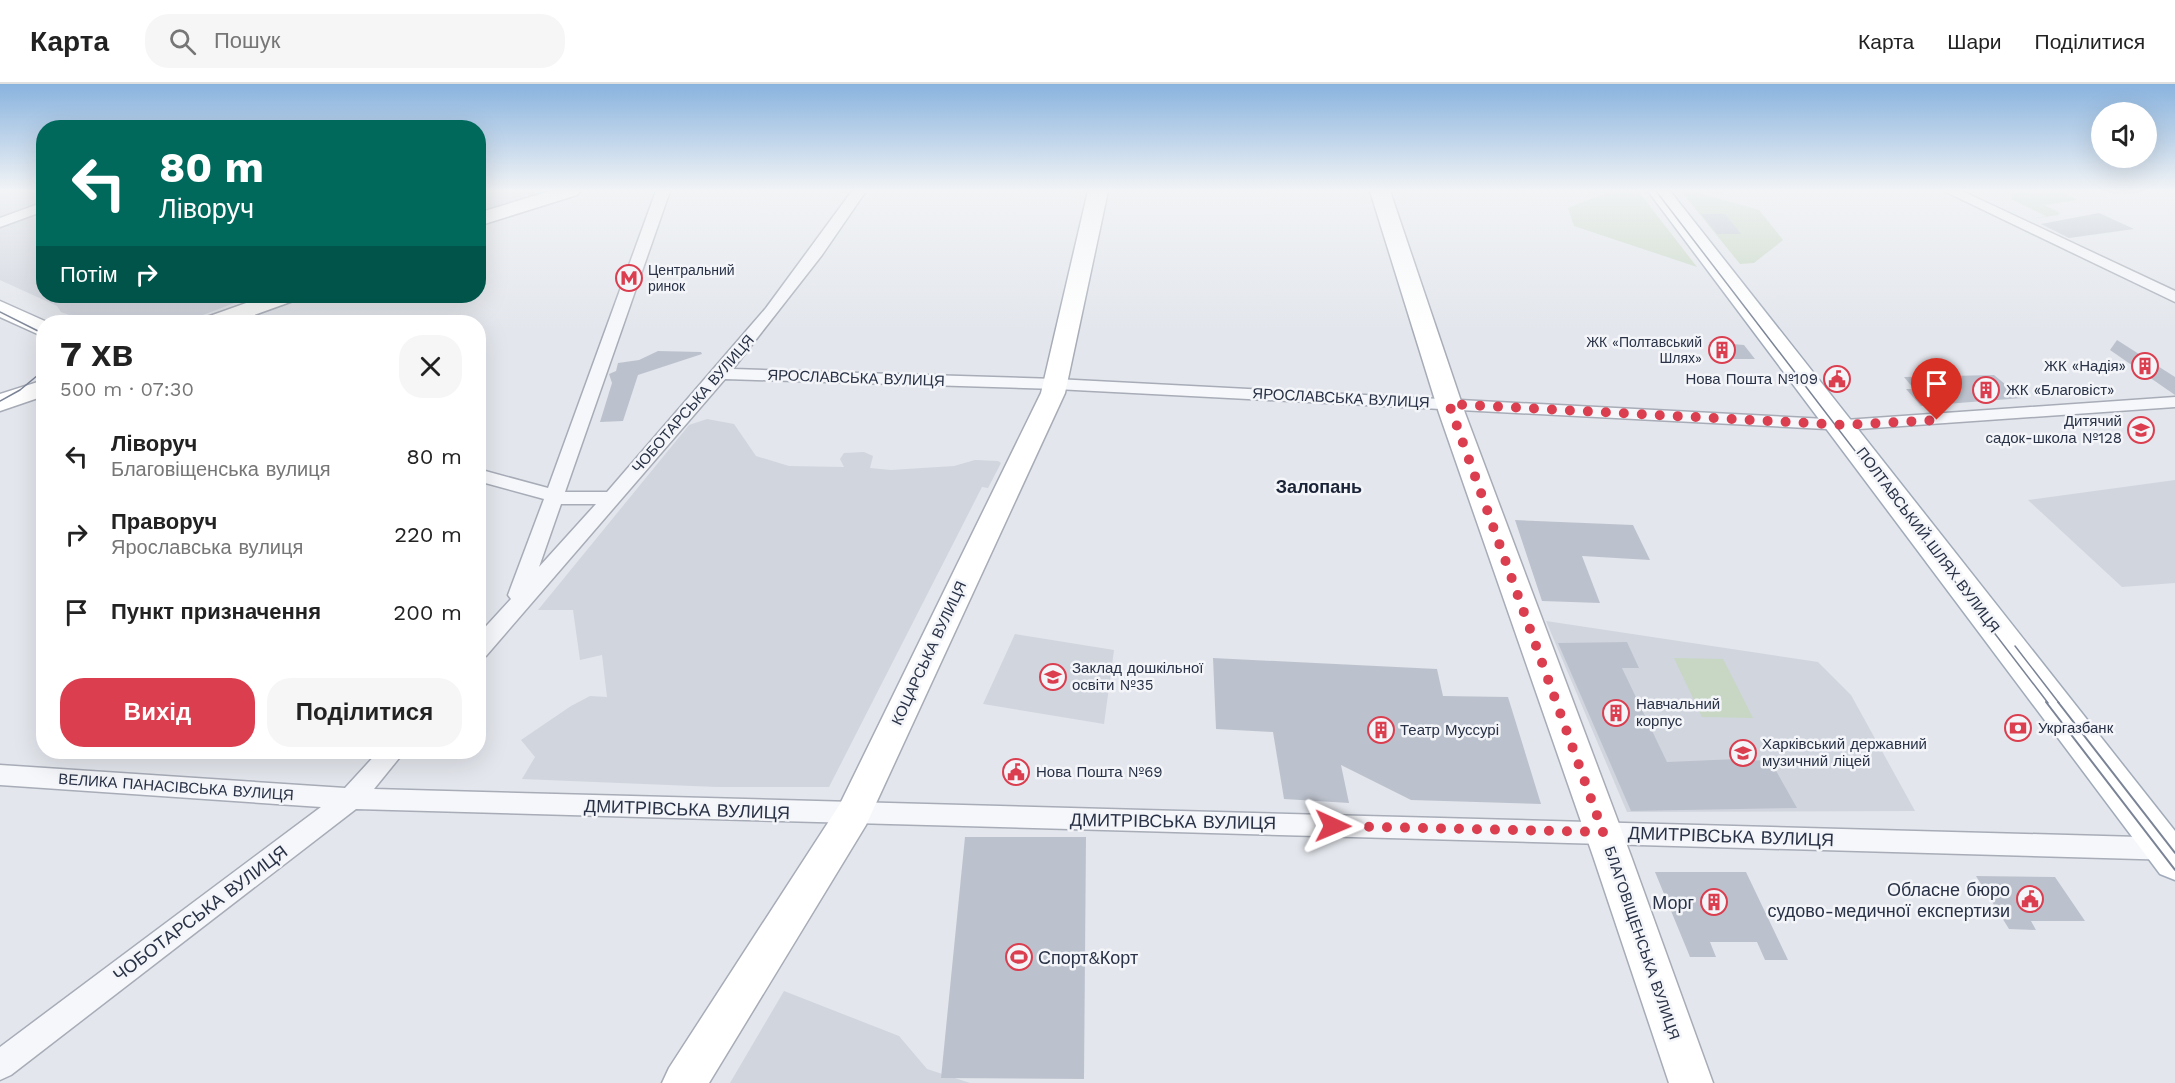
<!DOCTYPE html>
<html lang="uk">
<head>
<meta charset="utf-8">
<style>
  body { margin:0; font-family:"Work Sans",sans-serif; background:#f6f6f6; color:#222; height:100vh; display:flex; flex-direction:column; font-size:22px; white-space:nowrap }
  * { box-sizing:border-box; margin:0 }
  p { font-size:20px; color:#767676 }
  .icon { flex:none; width:33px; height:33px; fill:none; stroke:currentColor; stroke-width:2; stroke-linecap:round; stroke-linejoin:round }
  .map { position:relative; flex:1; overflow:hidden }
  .sheet { position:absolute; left:36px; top:231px; width:450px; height:444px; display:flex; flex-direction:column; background:#fff; border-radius:24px; box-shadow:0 6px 24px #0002 }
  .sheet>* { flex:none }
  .guide { position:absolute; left:36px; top:36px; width:450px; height:183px; border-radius:24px; box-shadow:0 6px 24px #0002; background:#00695c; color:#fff; overflow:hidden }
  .controls { position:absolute; left:2091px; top:18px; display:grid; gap:12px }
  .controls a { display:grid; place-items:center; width:66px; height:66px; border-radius:50%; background:#fff; box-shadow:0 6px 24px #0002; font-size:30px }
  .pin { position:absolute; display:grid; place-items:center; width:51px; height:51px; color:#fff; margin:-62px -26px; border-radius:50% 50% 50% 0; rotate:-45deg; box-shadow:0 0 6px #0007 }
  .pin .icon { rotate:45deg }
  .me { position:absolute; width:66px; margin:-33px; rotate:91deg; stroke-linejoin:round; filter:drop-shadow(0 0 4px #0008) }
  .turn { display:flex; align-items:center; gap:21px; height:126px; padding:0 24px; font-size:27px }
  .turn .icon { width:78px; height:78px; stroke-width:2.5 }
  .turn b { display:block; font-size:42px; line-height:51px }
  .then { display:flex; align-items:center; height:57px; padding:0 24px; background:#0003; gap:12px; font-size:22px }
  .round { display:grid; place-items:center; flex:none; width:63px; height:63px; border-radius:24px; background:#f6f6f6 }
  .head { display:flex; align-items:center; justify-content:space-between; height:102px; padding:0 24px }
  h1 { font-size:36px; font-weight:700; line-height:45px }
  .cta { display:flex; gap:12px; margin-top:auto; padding:12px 24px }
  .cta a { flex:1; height:69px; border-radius:24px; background:#da3e4f; color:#fff; font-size:24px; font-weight:700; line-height:69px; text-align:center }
  .cta a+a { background:#f6f6f6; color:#222 }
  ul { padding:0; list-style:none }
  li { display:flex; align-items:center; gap:18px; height:78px; padding:0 24px }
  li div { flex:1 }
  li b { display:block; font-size:22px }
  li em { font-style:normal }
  header { display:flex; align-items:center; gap:36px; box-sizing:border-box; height:84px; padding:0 30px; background:#fff; border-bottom:2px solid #e0e0e0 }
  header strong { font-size:28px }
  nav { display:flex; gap:33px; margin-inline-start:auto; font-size:21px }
  .search { width:420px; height:54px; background:#f6f6f6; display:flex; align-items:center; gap:15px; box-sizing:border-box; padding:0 21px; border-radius:24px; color:#767676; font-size:22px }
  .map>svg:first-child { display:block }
  .built { fill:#d1d5de }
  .green { fill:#c7d7c3 }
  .building { fill:#bcc2cd }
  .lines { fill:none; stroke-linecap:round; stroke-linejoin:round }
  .street-casing { stroke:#a7acb7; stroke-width:3 }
  .secondary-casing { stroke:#a7acb7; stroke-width:3 }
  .primary-casing { stroke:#a1aab9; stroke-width:3 }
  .street { fill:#f6f7fa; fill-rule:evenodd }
  .secondary { fill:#fff; fill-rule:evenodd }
  .primary { fill:#fff; fill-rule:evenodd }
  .tram-far1 { stroke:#7b8497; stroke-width:1.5 }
  .tram { stroke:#7b8497; stroke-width:2 }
  .route { stroke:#da3e4f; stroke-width:10; stroke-dasharray:0 18 }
  .labels { text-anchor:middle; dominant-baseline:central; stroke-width:5; stroke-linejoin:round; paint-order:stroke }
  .far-poi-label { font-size:14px; fill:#293246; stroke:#f3f5f9; text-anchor:start }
  .poi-label { font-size:15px; fill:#293246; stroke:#f3f5f9; text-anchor:start }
  .street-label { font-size:15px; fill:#293246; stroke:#f3f5f9 }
  .quarter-label { font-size:18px; font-weight:bold; fill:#1b2337; stroke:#f3f5f9 }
  .near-street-label { font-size:18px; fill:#293246; stroke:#f3f5f9 }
  .near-poi-label { font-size:18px; fill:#293246; stroke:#f3f5f9; text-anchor:end }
</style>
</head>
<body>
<header>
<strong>Карта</strong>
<div class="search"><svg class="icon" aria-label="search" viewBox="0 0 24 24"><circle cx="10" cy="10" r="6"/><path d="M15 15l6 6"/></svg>Пошук</div>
<nav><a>Карта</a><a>Шари</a><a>Поділитися</a></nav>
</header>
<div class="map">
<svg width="2175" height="999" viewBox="0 0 2175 999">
  <rect width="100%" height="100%" fill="#e3e6ec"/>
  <g class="built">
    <polygon points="0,107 43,107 44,212 253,212 195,234 171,238 88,238 61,228 57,222 0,196"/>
    <polygon points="479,107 548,107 479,127"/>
    <polygon points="707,335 734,340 756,372 789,382 844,383 840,375 844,369 864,368 873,372 870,384 891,386 954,382 975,376 998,377 1001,379 988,404 982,403 829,703 717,703 522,695 535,673 521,656 571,622 590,612 607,613 602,571 580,576 573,526 538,526 689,341"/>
    <polygon points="2175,396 2175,499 2122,503 2028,416"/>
    <polygon points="1546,537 1818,578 1851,611 1915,727 1627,728"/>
    <polygon points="1015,550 1114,566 1104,640 983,620"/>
    <polygon points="784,907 899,952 927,985 970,999 730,999"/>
  </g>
  <g class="green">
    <polygon points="1611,107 1638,107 1697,183 1574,142 1568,124"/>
    <polygon points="1681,107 1698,109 1759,126 1783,156 1754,179 1740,180"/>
    <polygon points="2013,107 2029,110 2062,107 2077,116 2044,121 2060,129 2058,131 2030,135 2046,132 2011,115"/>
    <polygon points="1674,574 1723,575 1753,634 1702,633"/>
  </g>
  <g class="building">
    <polygon points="2099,129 2134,145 2069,154 2041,140"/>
    <polygon points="1701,130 1725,130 1741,150 1717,150"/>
    <polygon points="2117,256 2175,293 2175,311 2110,266"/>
    <polygon points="1709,258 1744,261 1755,275 1723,275"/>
    <polygon points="658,267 701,268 702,270 638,291 623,337 600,338 612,299 609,290 616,287 618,279 639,276"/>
    <polygon points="1994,291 2022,314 1921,322 1906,305 1914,305 1904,293"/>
    <polygon points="1515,436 1633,441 1650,476 1582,472 1600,519 1542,517"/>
    <polygon points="1627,558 1639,584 1622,584 1667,678 1737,675 1738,677 1770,676 1797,724 1631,727 1558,559"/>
    <polygon points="1213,574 1437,585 1443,612 1508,613 1541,720 1411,716 1341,681 1349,719 1284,715 1273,648 1216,645"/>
    <polygon points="965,753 1086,753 1084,995 941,994"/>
    <polygon points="1655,788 1746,788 1788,876 1765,876 1757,858 1710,858 1716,873 1690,873"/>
    <polygon points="1976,792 2055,793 2085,837 2031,837 2036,846 2009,845"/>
  </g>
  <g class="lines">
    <defs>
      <g id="street">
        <path d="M656,107H670L565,408H607L766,224L852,107H866L822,171L733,285L1056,295L1845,336L2175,313V323L1845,346L1056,305L725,295L486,572L478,574V551L511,515L508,511L544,415L478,397V385L548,404ZM561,420H596L539,483Z"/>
        <polygon points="1944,107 1962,107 2175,207 2175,218"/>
        <polygon points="44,118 44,127 0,143 0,134"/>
        <polygon points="378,668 404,668 374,705 2175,754 2175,776 356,725 11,991 0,996 0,963 321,723 0,701 0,681 345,704"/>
      </g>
      <g id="secondary">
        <polygon points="550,107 580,107 577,111 478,142 478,129"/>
        <polygon points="1088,107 1108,107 1065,309 866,741 709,999 662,999 669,984 840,720 1041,309"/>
        <polygon points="1370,107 1390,107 1465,329 1631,772 1713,999 1669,999 1593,772 1439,329"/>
        <polygon points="266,212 296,212 293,217 235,238 204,238 207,233"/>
        <polygon points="0,217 47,238 44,238 44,253 0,233"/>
        <polygon points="44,296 44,312 0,327 0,310"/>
      </g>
      <polygon id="primary" points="1648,107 1670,107 2175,747 2175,796 2160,790"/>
    </defs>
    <use href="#street" class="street-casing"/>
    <use href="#secondary" class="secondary-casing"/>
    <use href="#primary" class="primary-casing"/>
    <use href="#street" class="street"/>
    <use href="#secondary" class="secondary"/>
    <use href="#primary" class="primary"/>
    <g class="tram-far1">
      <polyline points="1656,107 2048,619"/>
      <polyline points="0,228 44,250"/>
      <polyline points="0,317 20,306 44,286"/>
      <polyline points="2015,562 2059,619"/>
    </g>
    <g class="tram">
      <polyline points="2046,618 2175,786"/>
      <polyline points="2058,618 2175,769"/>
    </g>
  </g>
  <linearGradient id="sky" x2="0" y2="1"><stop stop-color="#89b3de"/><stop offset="0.43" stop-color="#f2f4f6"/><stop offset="1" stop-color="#f2f4f6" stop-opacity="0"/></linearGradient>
  <rect width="2175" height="247" fill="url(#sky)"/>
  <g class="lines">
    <polyline class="route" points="1333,742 1603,748 1449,320 1845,341 1937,336"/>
  </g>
  <defs>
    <symbol id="metro-ring" viewBox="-11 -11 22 22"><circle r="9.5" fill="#f3f5f9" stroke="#da3e4f" stroke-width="1.5"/><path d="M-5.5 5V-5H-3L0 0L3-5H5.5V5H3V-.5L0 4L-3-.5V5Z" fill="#da3e4f"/></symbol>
    <symbol id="building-ring" viewBox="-11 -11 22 22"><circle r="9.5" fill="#f3f5f9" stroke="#da3e4f" stroke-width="1.5"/><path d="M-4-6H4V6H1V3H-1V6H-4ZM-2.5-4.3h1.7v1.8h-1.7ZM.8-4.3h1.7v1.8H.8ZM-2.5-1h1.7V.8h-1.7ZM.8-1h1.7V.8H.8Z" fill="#da3e4f"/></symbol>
    <symbol id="civic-ring" viewBox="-11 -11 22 22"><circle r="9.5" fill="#f3f5f9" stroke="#da3e4f" stroke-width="1.5"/><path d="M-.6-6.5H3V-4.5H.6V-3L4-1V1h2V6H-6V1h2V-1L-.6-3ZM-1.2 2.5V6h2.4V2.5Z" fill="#da3e4f"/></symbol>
    <symbol id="school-ring" viewBox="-11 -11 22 22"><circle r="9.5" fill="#f3f5f9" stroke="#da3e4f" stroke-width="1.5"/><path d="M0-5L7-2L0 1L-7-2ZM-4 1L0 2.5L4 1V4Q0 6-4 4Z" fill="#da3e4f"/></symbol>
    <symbol id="bank-ring" viewBox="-11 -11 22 22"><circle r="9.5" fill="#f3f5f9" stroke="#da3e4f" stroke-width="1.5"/><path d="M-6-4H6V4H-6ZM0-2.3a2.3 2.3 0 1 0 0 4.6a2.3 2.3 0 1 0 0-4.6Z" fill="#da3e4f"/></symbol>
    <symbol id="stadium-ring" viewBox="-11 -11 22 22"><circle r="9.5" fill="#f3f5f9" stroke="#da3e4f" stroke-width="1.5"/><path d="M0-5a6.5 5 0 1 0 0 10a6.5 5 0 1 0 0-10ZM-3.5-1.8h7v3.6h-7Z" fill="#da3e4f"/></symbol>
  </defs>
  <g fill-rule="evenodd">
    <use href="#metro-ring" x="614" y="179" width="30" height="30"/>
    <use href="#building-ring" x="1707" y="251" width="30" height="30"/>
    <use href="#building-ring" x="2130" y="267" width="30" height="30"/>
    <use href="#civic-ring" x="1822" y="280" width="30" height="30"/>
    <use href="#building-ring" x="1971" y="291" width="30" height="30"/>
    <use href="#school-ring" x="2126" y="331" width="30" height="30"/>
    <use href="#school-ring" x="1038" y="578" width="30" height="30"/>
    <use href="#building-ring" x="1601" y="614" width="30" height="30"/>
    <use href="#bank-ring" x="2003" y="629" width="30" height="30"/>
    <use href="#building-ring" x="1366" y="631" width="30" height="30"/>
    <use href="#school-ring" x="1728" y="654" width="30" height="30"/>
    <use href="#civic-ring" x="1001" y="673" width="30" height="30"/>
    <use href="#civic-ring" x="2015" y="800" width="30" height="30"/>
    <use href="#building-ring" x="1699" y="803" width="30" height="30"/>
    <use href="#stadium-ring" x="1004" y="858" width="30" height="30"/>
  </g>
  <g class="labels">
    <g class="far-poi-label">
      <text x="648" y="186">Центральний<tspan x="648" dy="16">ринок</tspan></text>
      <text x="1702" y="258" text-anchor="end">ЖК «Полтавський<tspan x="1702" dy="16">Шлях»</tspan></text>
    </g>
    <g class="poi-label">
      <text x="2126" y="282" text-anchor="end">ЖК «Надія»</text>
      <text x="1818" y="295" text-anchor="end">Нова Пошта №109</text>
      <text x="2006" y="306">ЖК «Благовіст»</text>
      <text x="2122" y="337" text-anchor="end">Дитячий<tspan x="2122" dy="17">садок-школа №128</tspan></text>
      <text x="1072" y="584">Заклад дошкільної<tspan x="1072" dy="17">освіти №35</tspan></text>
      <text x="1636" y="620">Навчальний<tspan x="1636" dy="17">корпус</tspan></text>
      <text x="2038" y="644">Укргазбанк</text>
      <text x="1400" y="646">Театр Муссурі</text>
      <text x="1762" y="660">Харківський державний<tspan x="1762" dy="17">музичний ліцей</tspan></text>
      <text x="1036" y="688">Нова Пошта №69</text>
    </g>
    <g class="street-label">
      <text transform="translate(856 294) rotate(2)">ЯРОСЛАВСЬКА ВУЛИЦЯ</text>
      <text transform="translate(1341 314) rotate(3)">ЯРОСЛАВСЬКА ВУЛИЦЯ</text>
      <text transform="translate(693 320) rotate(-49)">ЧОБОТАРСЬКА ВУЛИЦЯ</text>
      <text transform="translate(1928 456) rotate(53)">ПОЛТАВСЬКИЙ ШЛЯХ ВУЛИЦЯ</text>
      <text transform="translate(929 569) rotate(-65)">КОЦАРСЬКА ВУЛИЦЯ</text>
      <text transform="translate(176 703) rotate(4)">ВЕЛИКА ПАНАСІВСЬКА ВУЛИЦЯ</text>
      <text transform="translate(1642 859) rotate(71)">БЛАГОВІЩЕНСЬКА ВУЛИЦЯ</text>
    </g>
    <g class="quarter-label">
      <text x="1319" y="402">Залопань</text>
    </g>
    <g class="near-street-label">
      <text transform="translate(687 725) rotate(2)">ДМИТРІВСЬКА ВУЛИЦЯ</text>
      <text transform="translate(1173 737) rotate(1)">ДМИТРІВСЬКА ВУЛИЦЯ</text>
      <text transform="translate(1731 752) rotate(2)">ДМИТРІВСЬКА ВУЛИЦЯ</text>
      <text transform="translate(200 829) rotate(-37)">ЧОБОТАРСЬКА ВУЛИЦЯ</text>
    </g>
    <g class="near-poi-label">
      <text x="2010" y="805">Обласне бюро<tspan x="2010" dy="21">судово-медичної експертизи</tspan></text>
      <text x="1694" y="818">Морг</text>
      <text x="1038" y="873" text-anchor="start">Спорт&amp;Корт</text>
    </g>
  </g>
</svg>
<div class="controls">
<a><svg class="icon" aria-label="sound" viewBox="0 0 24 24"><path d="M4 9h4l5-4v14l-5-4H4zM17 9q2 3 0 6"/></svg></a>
</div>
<div class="pin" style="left:1937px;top:336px;background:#d93025"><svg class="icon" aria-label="arrive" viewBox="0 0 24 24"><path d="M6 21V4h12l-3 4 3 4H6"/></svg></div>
<svg class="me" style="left:1333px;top:742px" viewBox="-20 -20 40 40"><path d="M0-17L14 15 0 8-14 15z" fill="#da3e4f" stroke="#fff" stroke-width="4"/></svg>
<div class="guide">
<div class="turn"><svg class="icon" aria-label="left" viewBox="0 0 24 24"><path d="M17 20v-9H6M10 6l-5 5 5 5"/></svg><div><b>80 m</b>Ліворуч</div></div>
<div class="then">Потім<svg class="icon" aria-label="right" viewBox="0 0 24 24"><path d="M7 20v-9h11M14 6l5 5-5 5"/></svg></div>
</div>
<section class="sheet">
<div class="head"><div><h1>7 хв</h1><p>500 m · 07:30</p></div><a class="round"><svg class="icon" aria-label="close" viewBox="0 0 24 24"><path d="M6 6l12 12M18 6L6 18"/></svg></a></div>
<ul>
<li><svg class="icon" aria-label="left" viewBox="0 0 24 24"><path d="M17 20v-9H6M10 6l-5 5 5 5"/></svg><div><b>Ліворуч</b><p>Благовіщенська вулиця</p></div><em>80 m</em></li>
<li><svg class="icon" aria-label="right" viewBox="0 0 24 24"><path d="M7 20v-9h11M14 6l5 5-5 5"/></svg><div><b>Праворуч</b><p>Ярославська вулиця</p></div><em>220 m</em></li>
<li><svg class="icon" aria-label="arrive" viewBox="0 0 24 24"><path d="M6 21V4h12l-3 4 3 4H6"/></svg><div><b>Пункт призначення</b></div><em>200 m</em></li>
</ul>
<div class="cta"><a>Вихід</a><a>Поділитися</a></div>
</section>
</div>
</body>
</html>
